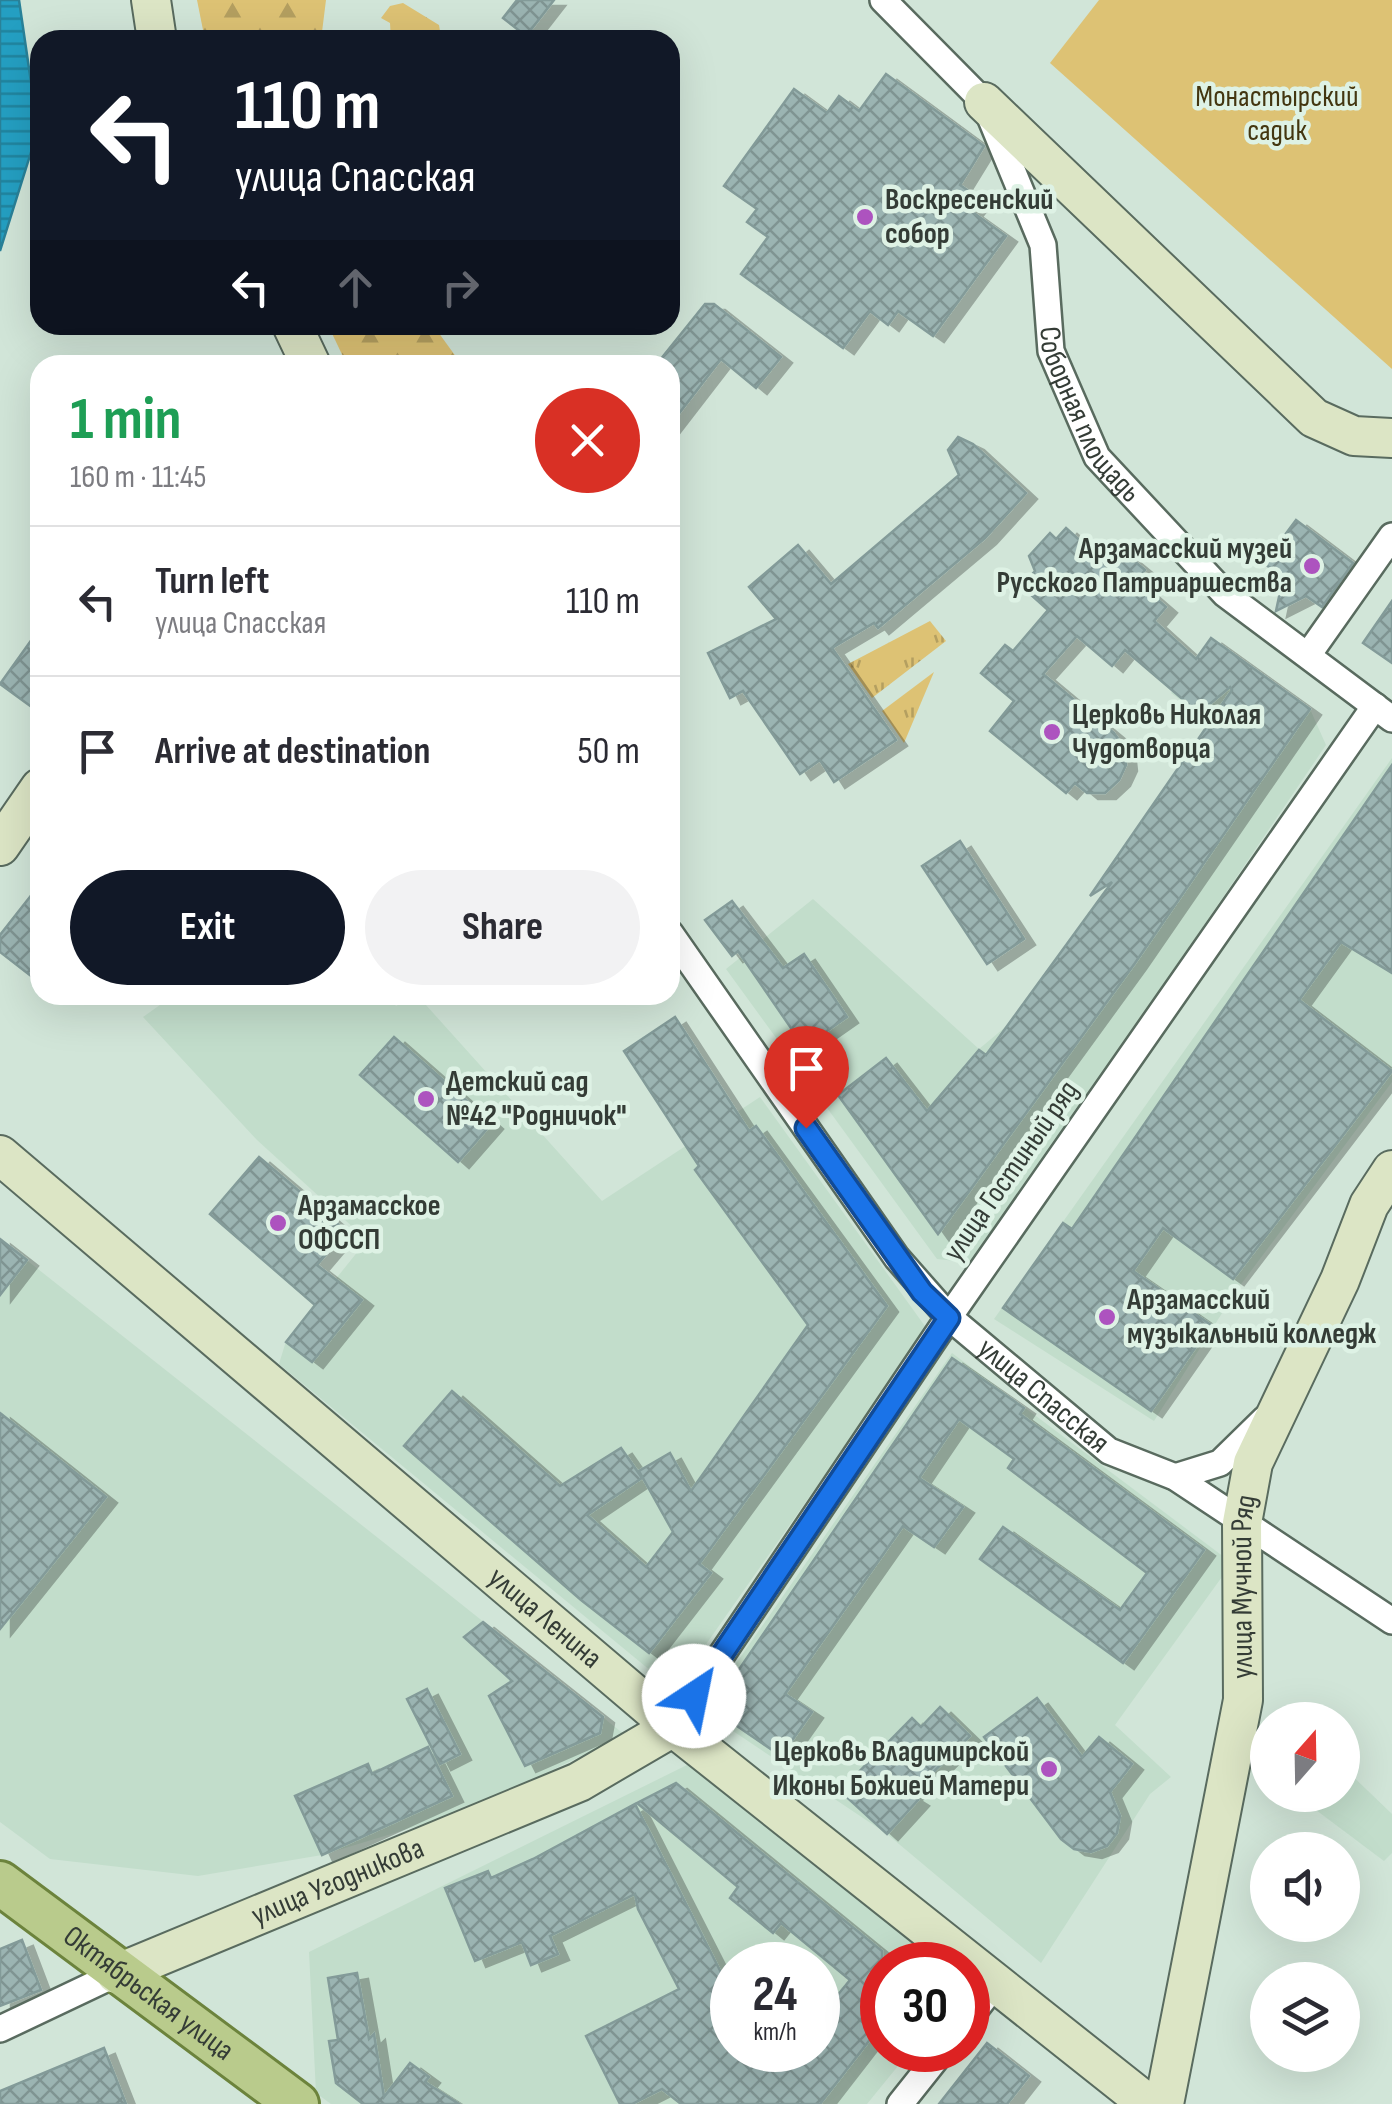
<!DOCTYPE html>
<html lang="en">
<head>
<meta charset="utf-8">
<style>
  body { margin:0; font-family:"Sofia Sans Condensed",sans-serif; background:#f2f2f3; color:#2b2b33; height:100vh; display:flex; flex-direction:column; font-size:38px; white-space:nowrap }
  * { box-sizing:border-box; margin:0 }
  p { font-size:32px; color:#7c7c81 }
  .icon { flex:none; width:55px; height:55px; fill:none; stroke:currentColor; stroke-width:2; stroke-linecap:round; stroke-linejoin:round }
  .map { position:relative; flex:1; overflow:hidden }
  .drawer { position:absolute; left:30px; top:355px; width:650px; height:650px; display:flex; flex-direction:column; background:#fff; border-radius:30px; box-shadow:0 10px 40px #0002 }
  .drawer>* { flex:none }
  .hud { position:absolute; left:30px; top:30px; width:650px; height:305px; border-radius:30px; box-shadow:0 10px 40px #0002; background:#111827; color:#fff; overflow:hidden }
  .needle { width:65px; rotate:20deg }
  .fabs { position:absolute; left:1250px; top:1702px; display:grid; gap:20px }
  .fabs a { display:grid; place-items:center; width:110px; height:110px; border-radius:50%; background:#fff; box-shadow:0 10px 40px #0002; font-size:50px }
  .speed { position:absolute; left:710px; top:1942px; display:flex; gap:20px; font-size:50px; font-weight:700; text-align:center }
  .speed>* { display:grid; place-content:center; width:130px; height:130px; border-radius:50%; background:#fff; box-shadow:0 10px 40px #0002; line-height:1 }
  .speed small { font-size:25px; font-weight:400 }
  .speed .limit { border:15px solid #d22; background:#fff; color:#111 }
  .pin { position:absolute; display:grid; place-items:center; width:85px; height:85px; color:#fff; margin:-102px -42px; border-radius:50% 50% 50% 0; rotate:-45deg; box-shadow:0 0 10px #0007 }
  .pin .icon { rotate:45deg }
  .me { position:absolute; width:110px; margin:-55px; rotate:34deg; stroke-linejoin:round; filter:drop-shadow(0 0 8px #0008) }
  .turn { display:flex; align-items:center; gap:35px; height:210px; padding:0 40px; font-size:45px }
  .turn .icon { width:130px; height:130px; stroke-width:2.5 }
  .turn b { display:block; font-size:70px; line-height:85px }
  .lanes { display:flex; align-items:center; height:95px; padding:0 40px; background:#0003; justify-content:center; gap:50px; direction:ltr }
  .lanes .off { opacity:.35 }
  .round { display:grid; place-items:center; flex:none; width:105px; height:105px; border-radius:52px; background:#f2f2f3 }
  .head { display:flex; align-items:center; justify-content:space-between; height:170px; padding:0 40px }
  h1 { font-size:60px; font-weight:700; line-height:75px; color:#1e9e55 }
  .action { display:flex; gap:20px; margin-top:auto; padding:20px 40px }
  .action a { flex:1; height:115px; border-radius:60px; background:#111827; color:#fff; font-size:40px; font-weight:700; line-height:115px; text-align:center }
  .action a+a { background:#f2f2f3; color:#2b2b33 }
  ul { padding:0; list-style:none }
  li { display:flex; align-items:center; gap:30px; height:150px; padding:0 40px; border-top:2px solid #e1e1e2 }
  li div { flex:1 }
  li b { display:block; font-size:38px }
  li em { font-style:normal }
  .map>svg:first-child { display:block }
  .built { fill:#c2ddcb; fill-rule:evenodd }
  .grass { fill:url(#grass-tufts) }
  .forest { fill:url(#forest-firs) }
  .green { fill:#ddc274 }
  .water { fill:url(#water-rules); stroke:#298198; stroke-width:2.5 }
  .building { fill:url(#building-cross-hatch); stroke:#839b99; stroke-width:2.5; filter:url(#shadow) }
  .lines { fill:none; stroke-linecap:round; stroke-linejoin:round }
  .street-casing { stroke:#596b5f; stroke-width:30 }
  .secondary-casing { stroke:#596b5f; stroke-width:42 }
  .primary-casing { stroke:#6c833c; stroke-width:48 }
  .street { stroke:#fff; stroke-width:25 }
  .secondary { stroke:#dce5c5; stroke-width:38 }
  .primary { stroke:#b9cb8c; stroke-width:42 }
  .route-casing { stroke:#114b97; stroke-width:25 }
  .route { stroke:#1a73e8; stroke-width:18 }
  .poi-dot { fill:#ad53bf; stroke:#def2e5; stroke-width:4 }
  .labels { text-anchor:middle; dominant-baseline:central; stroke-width:9; stroke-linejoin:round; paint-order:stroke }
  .park-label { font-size:30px; fill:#433610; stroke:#def2e5 }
  .poi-label { font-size:30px; font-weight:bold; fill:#343c36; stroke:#def2e5; text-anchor:start }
  .street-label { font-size:30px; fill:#343c36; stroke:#def2e5 }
</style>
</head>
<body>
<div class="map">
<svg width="1392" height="2104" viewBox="0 0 1392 2104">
  <defs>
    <pattern id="grass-tufts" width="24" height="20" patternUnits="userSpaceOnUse" patternTransform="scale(2.5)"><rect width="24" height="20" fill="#ddc274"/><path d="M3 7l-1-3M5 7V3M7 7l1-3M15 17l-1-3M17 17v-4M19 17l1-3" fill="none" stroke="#b49f60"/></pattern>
    <pattern id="forest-firs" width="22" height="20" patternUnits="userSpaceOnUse" patternTransform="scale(2.5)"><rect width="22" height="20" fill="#ddc274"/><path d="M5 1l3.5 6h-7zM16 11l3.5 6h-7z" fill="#b49f60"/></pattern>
    <pattern id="water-rules" width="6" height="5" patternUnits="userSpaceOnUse" patternTransform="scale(2.5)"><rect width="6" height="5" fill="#249fc2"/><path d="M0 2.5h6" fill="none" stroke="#20839e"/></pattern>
    <pattern id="building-cross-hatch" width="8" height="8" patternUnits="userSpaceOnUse" patternTransform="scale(2.5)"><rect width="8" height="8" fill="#9bb4b2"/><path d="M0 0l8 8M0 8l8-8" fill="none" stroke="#7f9492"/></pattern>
    <filter id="shadow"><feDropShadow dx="11" dy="6" stdDeviation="0" flood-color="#0004"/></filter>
  </defs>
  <rect width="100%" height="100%" fill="#d1e5d8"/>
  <g class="built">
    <polygon points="1211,638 1310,709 1326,745 975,1263 937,1259 726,969 813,899 979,1049 1009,1024 1081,926 1109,884 1102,878 1160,796 1247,749 1171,693"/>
    <polygon points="1392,758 1392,1082 1236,1291 1154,1421 994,1319"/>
    <polygon points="174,995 387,995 396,1006 417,995 602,1201 760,1097 927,1329 674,1690 279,1364 286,1341 367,1240 257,1140 143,1017"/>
    <polygon points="0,1239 416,1568 625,1735 467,1811 322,1855 198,1876 50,1859 0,1822"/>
    <polygon points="952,1353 1232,1563 1115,1725 1171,1777 1150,1794 1041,1963 887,1834 703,1711"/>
    <path d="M691,1763L950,1965H882V2050H911L867,2104H331L316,2093L309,1952ZM732,1965H818V2050H732Z"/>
    <polygon points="1343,1767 1392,1814 1392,1853 1384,1861 1304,1801 1309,1795 1342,1795"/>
  </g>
  <g class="grass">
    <polygon points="403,3 439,25 440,31 422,40 391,40 390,23 381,18 390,6"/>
    <polygon points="930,621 946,641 872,698 848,664"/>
    <polygon points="934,672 904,743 882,711"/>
  </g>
  <g class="forest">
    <polygon points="197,0 326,0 321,40 205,40"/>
    <polygon points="328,325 433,325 462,365 347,365"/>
  </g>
  <polygon class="green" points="1099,0 1392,0 1392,369 1050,63"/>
  <polygon class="water" points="0,0 19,0 38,130 0,251"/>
  <g class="building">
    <polygon points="517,0 554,0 526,36 503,18"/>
    <polygon points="886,74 984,146 960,185 980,199 971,211 1006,236 933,336 898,311 888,325 870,311 843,348 741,274 768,237 747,222 757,209 724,186 794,89 827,113 839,96 859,111"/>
    <polygon points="705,304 714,304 781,357 756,388 721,359 670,425 670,365 656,365"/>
    <polygon points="958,437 973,444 1026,493 985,538 878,628 874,623 832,648 896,740 834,782 820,760 800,774 743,691 730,698 708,653 776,619 749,587 798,545 831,584 959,475 948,450"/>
    <polygon points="1296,520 1353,563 1322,607 1306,596 1276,611 1283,578 1264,563"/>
    <polygon points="1066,528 1097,556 1110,541 1145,570 1136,581 1166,607 1154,621 1196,659 1211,638 1310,709 1135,963 938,1234 838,1095 886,1058 927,1111 979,1050 986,1055 1112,882 1090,896 1232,690 1230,687 1199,713 1125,650 1112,666 1077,636 1043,674 1114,733 1124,747 1126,765 1119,780 1105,793 1087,793 1075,783 1066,793 990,731 1014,701 981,673 1005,645 1013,651 1048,610 1021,586 1035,571 1029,556 1050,533 1056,539"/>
    <polygon points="1392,601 1392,663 1363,643"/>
    <polygon points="40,628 40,713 0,684"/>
    <polygon points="1392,765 1392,973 1341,942 1299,1000 1392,1071 1233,1279 1163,1228 1133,1271 1211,1325 1151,1411 1003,1308 1063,1223 1072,1229"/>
    <polygon points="960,841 1024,939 987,964 922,866"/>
    <polygon points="40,884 40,983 0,952 0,935"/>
    <polygon points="732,901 783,968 804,954 847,1017 804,1047 738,951 732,956 705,920"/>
    <polygon points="675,1017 749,1131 756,1126 887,1306 699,1564 711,1573 649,1653 581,1600 404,1446 452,1391 560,1486 621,1448 642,1478 587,1515 646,1567 673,1532 639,1471 670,1453 691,1491 808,1325 695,1170 699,1166 624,1051"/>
    <polygon points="394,1037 492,1123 458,1162 360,1075"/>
    <polygon points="259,1157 346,1231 317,1265 362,1300 312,1362 286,1342 315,1305 210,1214"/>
    <polygon points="0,1239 27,1260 0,1295"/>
    <polygon points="952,1358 1024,1408 1020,1414 1204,1550 1123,1663 980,1559 1003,1527 1120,1610 1147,1573 1008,1468 1014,1459 959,1419 919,1478 963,1507 934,1547 903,1526 785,1694 812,1712 781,1756 712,1709"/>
    <polygon points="0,1413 106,1497 0,1629"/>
    <polygon points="483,1622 603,1717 600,1733 525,1766 489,1696 512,1681 464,1637"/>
    <polygon points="427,1689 460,1754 440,1764 407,1699"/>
    <polygon points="1037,1698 1082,1757 1099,1737 1132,1764 1110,1792 1120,1816 1117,1833 1107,1846 1091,1852 1074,1849 1061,1839 984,1737"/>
    <polygon points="940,1707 970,1736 910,1795 918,1800 887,1834 840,1791 912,1718 921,1727"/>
    <polygon points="428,1747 452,1796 322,1855 295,1796 368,1764 372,1774"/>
    <polygon points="676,1783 882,1951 882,2024 820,2104 681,2104 662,2089 632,2104 620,2104 586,2036 679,1989 638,1909 635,1894 550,1936 558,1954 531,1965 522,1942 475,1961 445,1888 488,1871 491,1878 533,1859 635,1804 732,1994 732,2050 818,2050 839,2018 827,2008 850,1980 781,1923 773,1933 730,1898 738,1887 637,1803"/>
    <polygon points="22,1940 41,1990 0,2006 0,1949"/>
    <polygon points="357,1973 369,2039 374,2034 384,2097 410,2063 429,2077 425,2082 459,2104 363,2104 336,2083 329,2041 338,2040 328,1978"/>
    <polygon points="987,2043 1029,2076 1007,2104 939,2104"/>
    <polygon points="104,2048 126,2104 0,2104 0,2091"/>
  </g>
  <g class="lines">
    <defs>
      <g id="street">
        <path id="s1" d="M883,0L984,102L1043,245L1051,351L1097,457L1225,594L1392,719"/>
        <polyline points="1308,655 1392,536"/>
        <path id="s2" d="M670,933L897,1258L949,1317L1109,1451L1175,1477L1392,1621"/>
        <polyline points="1175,1477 1220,1463 1265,1419"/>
        <polyline points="673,1727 949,1317 1375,706"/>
        <polyline points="968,2019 996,1983"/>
        <polyline points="0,2029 116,1974"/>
        <polyline points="900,2104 943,2050"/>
      </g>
      <g id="secondary">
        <polyline points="151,0 157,40"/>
        <polyline points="984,102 1314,418 1354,436 1392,438"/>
        <polyline points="292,325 311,365"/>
        <polyline points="0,846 40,788"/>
        <path id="s3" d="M0,1155L673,1727L1148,2104"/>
        <path id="s4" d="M116,1974L579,1782L673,1727"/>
        <path id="s5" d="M1164,2104L1243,1700L1242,1523L1253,1463L1340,1280L1369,1205L1392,1170"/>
      </g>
      <g id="primary">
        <path id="s6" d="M0,1883L297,2104"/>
      </g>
    </defs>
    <use href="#street" class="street-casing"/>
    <use href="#secondary" class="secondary-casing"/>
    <use href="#primary" class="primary-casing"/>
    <use href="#street" class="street"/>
    <use href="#secondary" class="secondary"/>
    <use href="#primary" class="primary"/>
  </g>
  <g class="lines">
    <defs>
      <polyline id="route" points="694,1696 949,1318 922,1292 806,1128"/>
    </defs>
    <use href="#route" class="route-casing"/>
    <use href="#route" class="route"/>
  </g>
  <g class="poi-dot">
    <circle cx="865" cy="217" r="10"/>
    <circle cx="1312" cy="566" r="10"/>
    <circle cx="1052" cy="732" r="10"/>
    <circle cx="426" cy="1099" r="10"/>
    <circle cx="278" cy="1223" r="10"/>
    <circle cx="1107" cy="1317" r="10"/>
    <circle cx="1049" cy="1769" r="10"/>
  </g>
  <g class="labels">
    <g class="park-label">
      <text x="1277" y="97">Монастырский<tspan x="1277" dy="34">садик</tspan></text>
    </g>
    <g class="poi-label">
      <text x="885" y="200">Воскресенский<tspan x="885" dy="34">собор</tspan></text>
      <text x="1292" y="549" text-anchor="end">Арзамасский музей<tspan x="1292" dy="34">Русского Патриаршества</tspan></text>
      <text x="1072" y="715">Церковь Николая<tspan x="1072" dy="34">Чудотворца</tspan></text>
      <text x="446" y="1082">Детский сад<tspan x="446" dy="34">№42 "Родничок"</tspan></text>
      <text x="298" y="1206">Арзамасское<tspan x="298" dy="34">ОФССП</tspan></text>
      <text x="1127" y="1300">Арзамасский<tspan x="1127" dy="34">музыкальный колледж</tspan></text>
      <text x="1029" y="1752" text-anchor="end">Церковь Владимирской<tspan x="1029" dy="34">Иконы Божией Матери</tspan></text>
    </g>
    <g class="street-label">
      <text stroke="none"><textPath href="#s1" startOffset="478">Соборная площадь</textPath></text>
      <text transform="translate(1011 1171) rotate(-55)">улица Гостиный ряд</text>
      <text stroke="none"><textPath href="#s2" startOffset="598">улица Спасская</textPath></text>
      <text stroke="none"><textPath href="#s5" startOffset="525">улица Мучной Ряд</textPath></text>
      <text stroke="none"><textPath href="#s3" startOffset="715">улица Ленина</textPath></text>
      <text stroke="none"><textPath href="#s4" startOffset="240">улица Угодникова</textPath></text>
      <text stroke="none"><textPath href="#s6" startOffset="185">Октябрьская улица</textPath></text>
    </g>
  </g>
</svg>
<div class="fabs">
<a><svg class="needle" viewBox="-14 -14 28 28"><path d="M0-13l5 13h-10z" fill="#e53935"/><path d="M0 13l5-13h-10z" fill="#7c7c81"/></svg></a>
<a><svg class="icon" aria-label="sound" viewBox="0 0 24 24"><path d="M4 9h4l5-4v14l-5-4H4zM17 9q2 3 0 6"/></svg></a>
<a><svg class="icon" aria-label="layers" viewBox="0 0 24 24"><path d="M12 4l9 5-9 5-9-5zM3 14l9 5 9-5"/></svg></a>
</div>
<div class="speed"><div>24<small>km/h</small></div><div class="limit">30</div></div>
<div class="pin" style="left:806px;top:1128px;background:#d93025"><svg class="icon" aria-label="arrive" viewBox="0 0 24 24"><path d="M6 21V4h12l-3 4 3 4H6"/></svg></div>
<svg class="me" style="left:694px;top:1696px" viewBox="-20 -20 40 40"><circle r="19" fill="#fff"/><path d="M0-13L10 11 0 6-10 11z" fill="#1a73e8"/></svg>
<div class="hud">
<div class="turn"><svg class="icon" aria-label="left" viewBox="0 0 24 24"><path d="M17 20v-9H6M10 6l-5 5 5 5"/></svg><div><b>110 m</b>улица Спасская</div></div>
<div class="lanes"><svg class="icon" aria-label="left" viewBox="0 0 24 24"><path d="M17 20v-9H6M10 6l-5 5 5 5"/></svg><svg class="icon off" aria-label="ahead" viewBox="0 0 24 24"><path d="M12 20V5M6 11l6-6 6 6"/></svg><svg class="icon off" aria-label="right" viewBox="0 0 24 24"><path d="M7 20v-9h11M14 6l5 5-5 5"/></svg></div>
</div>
<section class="drawer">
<div class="head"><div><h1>1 min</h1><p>160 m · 11:45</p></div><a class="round" style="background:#d93025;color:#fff"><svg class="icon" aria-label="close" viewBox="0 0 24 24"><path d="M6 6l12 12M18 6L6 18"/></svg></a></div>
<ul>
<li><svg class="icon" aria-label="left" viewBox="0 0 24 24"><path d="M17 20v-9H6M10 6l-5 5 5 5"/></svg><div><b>Turn left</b><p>улица Спасская</p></div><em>110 m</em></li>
<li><svg class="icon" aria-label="arrive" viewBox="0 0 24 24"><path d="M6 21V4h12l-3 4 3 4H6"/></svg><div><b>Arrive at destination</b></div><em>50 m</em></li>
</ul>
<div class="action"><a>Exit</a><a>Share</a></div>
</section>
</div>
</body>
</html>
